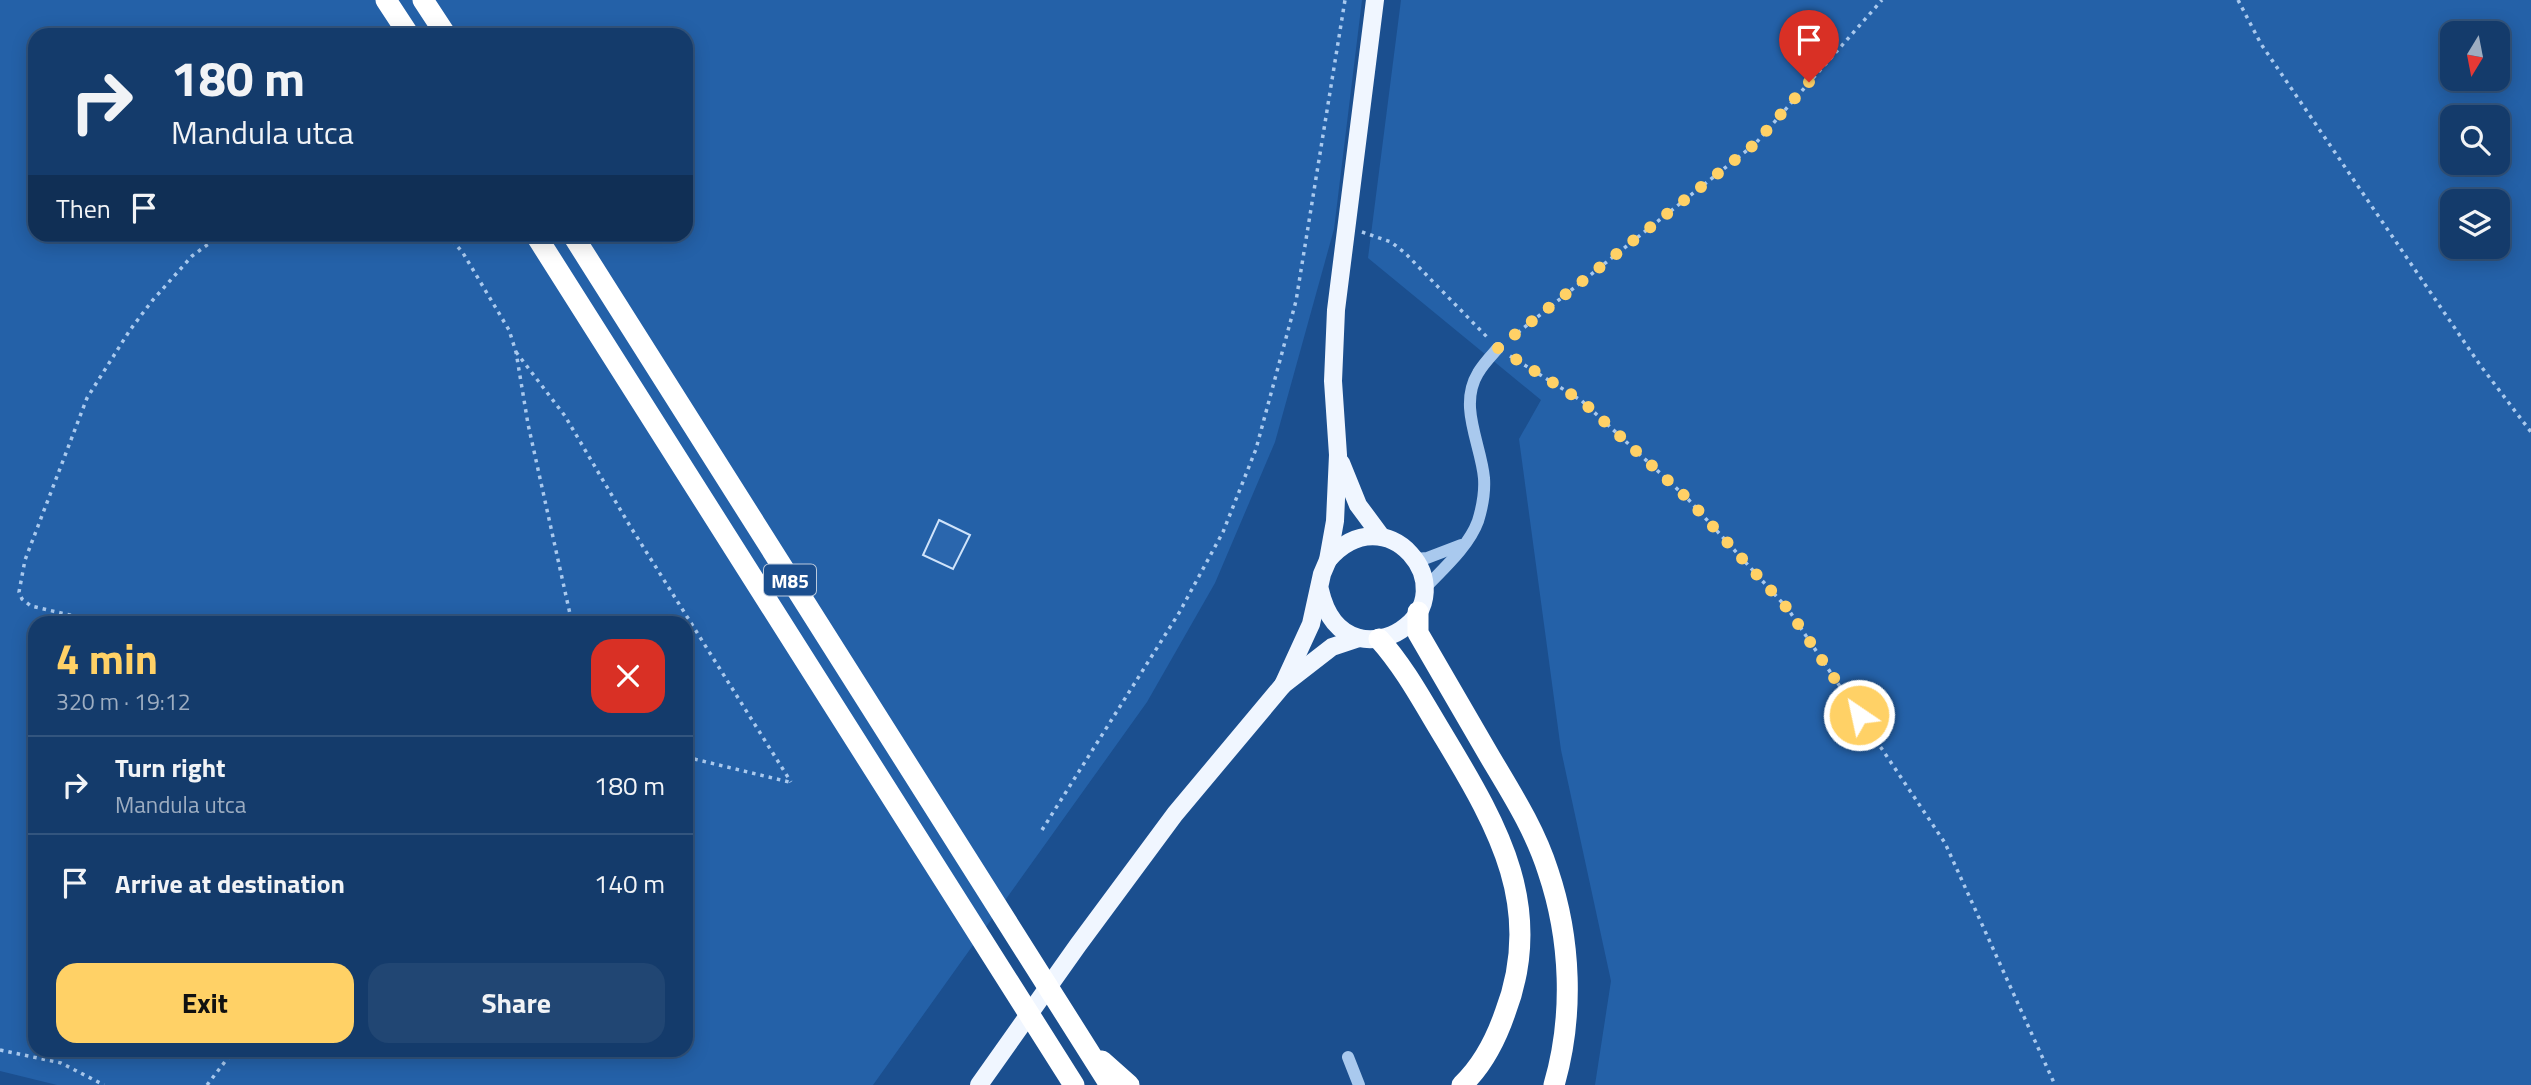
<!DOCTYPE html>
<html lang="en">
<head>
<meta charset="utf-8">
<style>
  body { margin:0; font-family:"Titillium Web",sans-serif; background:#214673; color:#f1f3f6; height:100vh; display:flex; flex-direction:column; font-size:26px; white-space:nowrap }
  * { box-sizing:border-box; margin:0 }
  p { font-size:23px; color:#9dadc1 }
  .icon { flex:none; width:38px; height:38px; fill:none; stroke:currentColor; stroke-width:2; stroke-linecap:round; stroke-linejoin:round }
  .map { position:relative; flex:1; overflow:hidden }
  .sheet { position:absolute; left:28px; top:616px; width:665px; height:441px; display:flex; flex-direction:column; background:#143b6b; border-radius:21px; box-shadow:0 4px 18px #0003,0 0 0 2px #33557e }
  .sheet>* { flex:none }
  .guide { position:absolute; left:28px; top:28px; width:665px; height:214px; border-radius:21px; box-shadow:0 4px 18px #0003,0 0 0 2px #33557e; background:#143b6b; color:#f1f3f6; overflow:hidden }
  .needle { width:46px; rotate:190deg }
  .buttons { position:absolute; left:2440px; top:21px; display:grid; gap:14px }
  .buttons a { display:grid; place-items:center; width:70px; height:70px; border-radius:14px; background:#143b6b; box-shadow:0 4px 18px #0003,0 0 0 2px #33557e; font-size:35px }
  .pin { position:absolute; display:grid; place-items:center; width:60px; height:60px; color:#fff; margin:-72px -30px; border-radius:50% 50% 50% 0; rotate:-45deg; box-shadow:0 0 7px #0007 }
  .pin .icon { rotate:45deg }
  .me { position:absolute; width:77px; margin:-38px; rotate:326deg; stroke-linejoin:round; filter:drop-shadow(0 0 5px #0008) }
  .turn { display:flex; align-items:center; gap:24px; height:147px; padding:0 28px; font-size:32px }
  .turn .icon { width:91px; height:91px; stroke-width:2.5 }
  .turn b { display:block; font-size:49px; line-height:60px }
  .then { display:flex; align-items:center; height:66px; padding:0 28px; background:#0003; gap:14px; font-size:26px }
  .round { display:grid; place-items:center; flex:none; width:74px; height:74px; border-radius:21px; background:#214673 }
  .overview { display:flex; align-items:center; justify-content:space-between; height:119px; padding:0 28px }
  h1 { font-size:42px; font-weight:700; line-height:52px; color:#ffd166 }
  .primary-button { display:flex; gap:14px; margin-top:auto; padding:14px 28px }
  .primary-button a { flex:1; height:80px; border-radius:21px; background:#ffd166; color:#111; font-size:28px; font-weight:700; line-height:80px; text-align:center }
  .primary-button a+a { background:#214673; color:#f1f3f6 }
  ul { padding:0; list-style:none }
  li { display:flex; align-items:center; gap:21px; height:98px; padding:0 28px; border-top:2px solid #33557e }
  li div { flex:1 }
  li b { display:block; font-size:26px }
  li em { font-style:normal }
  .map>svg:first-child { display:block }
  .green { fill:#2461a8; fill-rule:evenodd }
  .building { fill:#2a66ad; stroke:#cfe3fa; stroke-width:2 }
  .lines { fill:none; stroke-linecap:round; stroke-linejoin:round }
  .path { stroke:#a9c9ee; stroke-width:3.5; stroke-dasharray:3.5 5; stroke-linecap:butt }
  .minor { stroke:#a9c9ee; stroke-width:12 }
  .major { stroke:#f0f6ff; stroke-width:18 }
  .highway { stroke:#fff; stroke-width:21 }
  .route { stroke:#ffd166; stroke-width:12; stroke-dasharray:0 21.6 }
  .labels { text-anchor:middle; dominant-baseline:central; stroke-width:7; stroke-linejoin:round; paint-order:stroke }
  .shield { fill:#1b4f8f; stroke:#bbcadd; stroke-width:2 }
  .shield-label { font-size:19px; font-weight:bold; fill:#fff }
</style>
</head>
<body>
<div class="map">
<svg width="2531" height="1085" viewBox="0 0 2531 1085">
  <rect width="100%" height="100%" fill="#1b4f8f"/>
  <g class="green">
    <path d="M0,0H1362L1334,229L1275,442L1215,583L1147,702L873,1085H57L0,1071ZM35,35H686V234H35ZM35,623H686V1050H35Z"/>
    <path d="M1401,0H2531V1085H1595L1611,981L1561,750L1519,439L1541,400L1368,258ZM2452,33H2497V79H2452ZM2452,117H2497V163H2452ZM2452,201H2497V247H2452Z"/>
  </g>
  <polygon class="building" points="939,520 970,535 953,569 923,555"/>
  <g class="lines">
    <g class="path">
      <polyline points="2238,0 2261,44 2480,365 2531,432"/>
      <polyline points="1362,232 1391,242 1405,253 1488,338"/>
      <polyline points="447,234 463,253 509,330 516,352 528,424 572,623"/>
      <polyline points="1511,338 1755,144 1882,0"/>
      <polyline points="516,352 565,416 630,526 791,782"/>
      <polyline points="1510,356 1582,401 1687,498 1788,609 1945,843 2055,1085"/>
      <polyline points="104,623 31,606 22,599 19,592 25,560 87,398 130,330 152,301 192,256 222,234"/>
      <polyline points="686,757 789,782"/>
      <polyline points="1042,830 1179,613 1223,532 1256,449 1296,301 1345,0"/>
      <polyline points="0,1050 61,1063 104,1085"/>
      <polyline points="207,1085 234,1050"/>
    </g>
    <g class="minor">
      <polyline points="1416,559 1427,558 1461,545"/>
      <path d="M1425,588C1443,569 1469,546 1478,521C1482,508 1485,492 1484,478C1481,444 1458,406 1478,373C1483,364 1491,356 1498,348"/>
      <polyline points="1348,1057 1359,1085"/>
    </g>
    <g class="major">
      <polyline points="1341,463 1358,505 1381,536"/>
      <path d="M1320,590C1325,612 1336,632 1359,638C1373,641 1389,638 1401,630C1465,588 1386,492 1328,560"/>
      <polyline points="1283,685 1311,624 1322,574 1328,560 1335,521 1338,455 1333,381 1336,310 1375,0"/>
      <polyline points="979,1085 1078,945 1175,814 1283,685 1332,647 1359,638"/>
    </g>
    <g class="highway">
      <polyline points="386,0 409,35"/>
      <polyline points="423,0 446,35"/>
      <polyline points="535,234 1074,1085"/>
      <polyline points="572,234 1110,1085"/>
      <path d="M1418,612V633C1442,675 1466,716 1490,757C1512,794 1535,830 1548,871C1571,939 1574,1016 1554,1085"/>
      <path d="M1379,639C1406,669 1425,706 1446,740C1499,828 1545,909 1505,1013C1496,1039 1482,1066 1462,1085"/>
      <polyline points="1102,1061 1129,1085"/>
    </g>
  </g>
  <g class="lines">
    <polyline class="route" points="1809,82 1755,144 1498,348 1582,401 1687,498 1788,609 1859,715"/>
  </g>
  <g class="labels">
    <rect class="shield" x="764" y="564.5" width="52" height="31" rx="5"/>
    <g class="shield-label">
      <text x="790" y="580">M85</text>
    </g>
  </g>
</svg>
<div class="buttons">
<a><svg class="needle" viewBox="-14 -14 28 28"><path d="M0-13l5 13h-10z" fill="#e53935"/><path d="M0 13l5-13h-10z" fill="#9dadc1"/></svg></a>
<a><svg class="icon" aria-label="search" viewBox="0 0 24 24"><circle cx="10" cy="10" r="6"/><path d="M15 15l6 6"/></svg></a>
<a><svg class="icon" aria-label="layers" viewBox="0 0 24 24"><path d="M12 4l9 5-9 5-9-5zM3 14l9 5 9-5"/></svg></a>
</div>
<div class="pin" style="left:1809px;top:82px;background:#d93025"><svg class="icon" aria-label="arrive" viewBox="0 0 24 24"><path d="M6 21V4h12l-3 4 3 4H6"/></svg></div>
<svg class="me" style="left:1859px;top:715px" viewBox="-20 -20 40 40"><circle r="17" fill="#ffd166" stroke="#fff" stroke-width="3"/><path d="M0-11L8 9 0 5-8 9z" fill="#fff"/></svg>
<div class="guide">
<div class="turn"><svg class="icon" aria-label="right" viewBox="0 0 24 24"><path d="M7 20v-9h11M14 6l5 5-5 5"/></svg><div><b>180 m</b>Mandula utca</div></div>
<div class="then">Then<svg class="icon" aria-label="arrive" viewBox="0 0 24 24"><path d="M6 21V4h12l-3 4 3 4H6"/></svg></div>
</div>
<section class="sheet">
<div class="overview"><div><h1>4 min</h1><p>320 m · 19:12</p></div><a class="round" style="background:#d93025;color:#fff"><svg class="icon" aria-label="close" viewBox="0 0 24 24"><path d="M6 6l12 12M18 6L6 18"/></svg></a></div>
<ul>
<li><svg class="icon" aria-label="right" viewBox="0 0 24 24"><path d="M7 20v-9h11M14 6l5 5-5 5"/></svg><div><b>Turn right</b><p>Mandula utca</p></div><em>180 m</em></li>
<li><svg class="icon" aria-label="arrive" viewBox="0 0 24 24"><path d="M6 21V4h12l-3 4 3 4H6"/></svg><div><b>Arrive at destination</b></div><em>140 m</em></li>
</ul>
<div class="primary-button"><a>Exit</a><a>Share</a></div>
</section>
</div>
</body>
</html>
